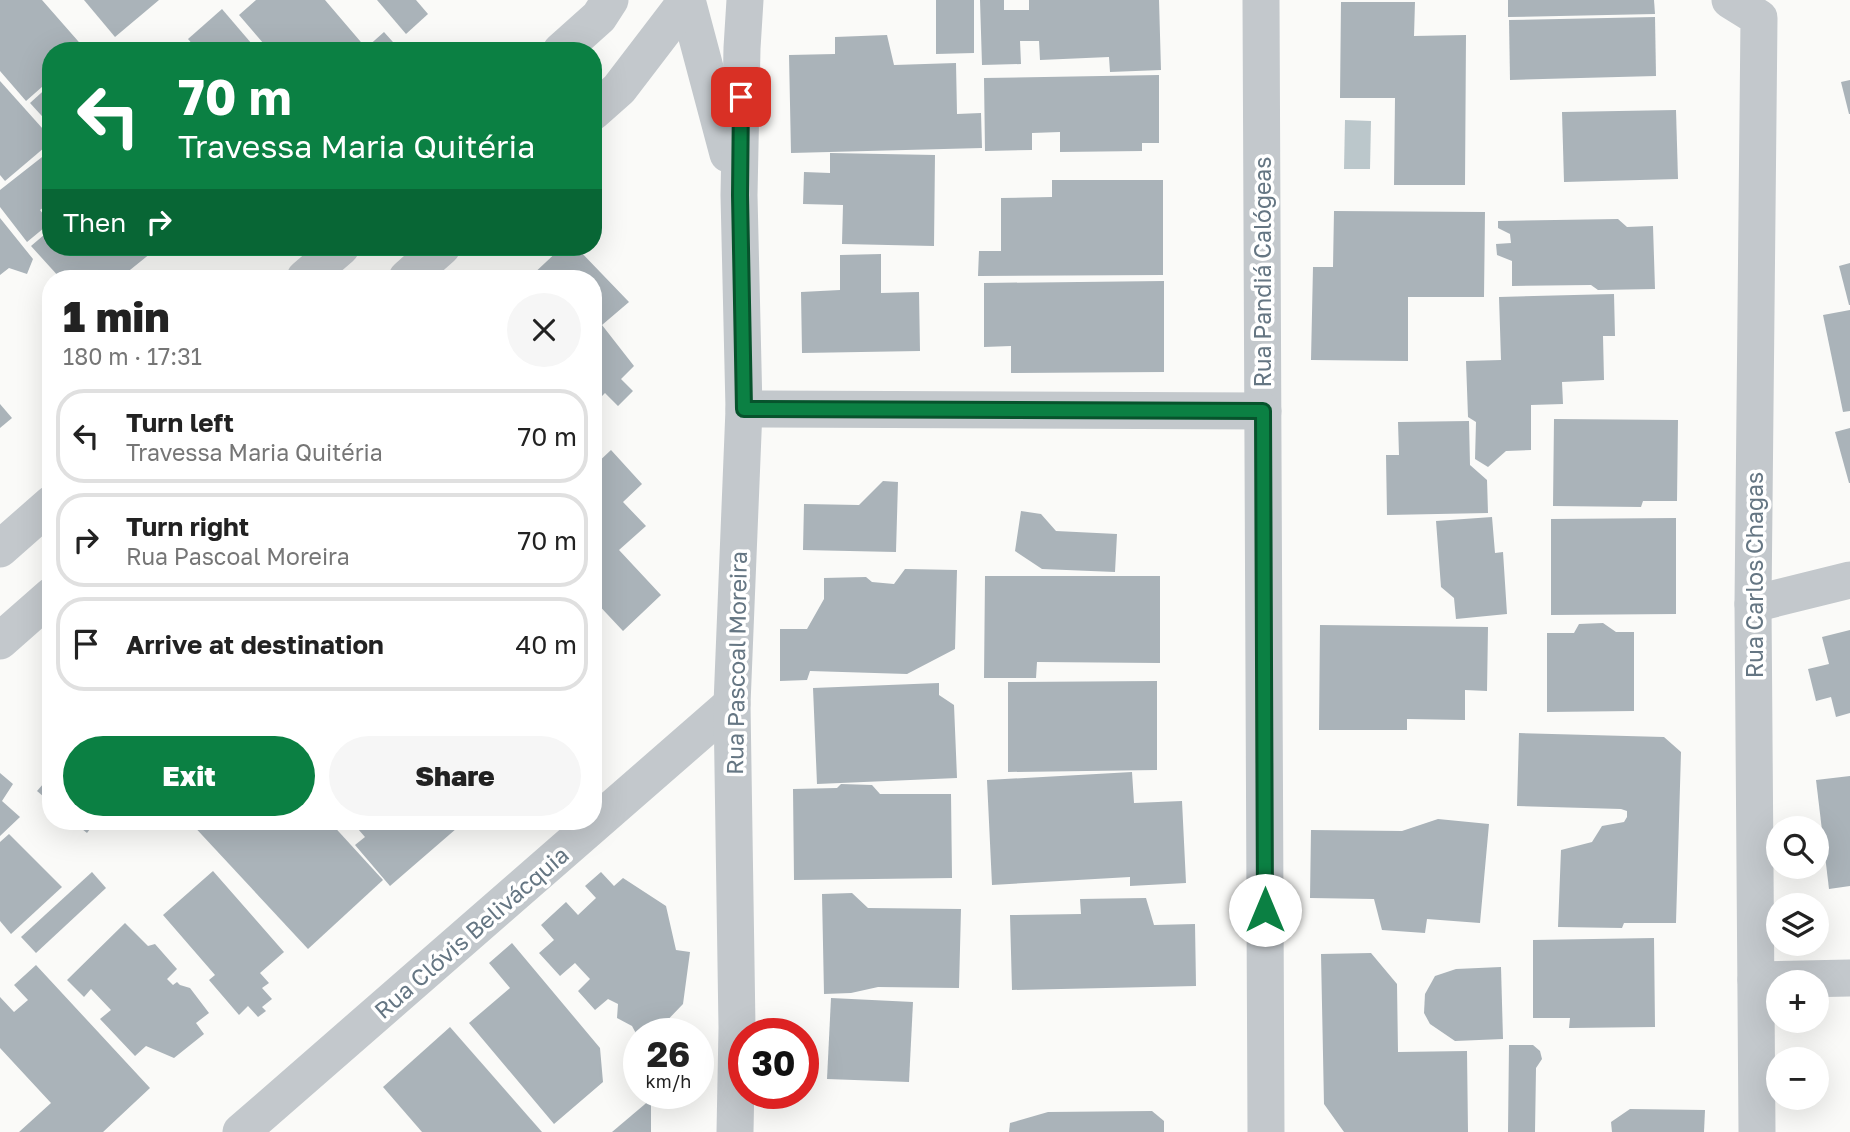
<!DOCTYPE html>
<html lang="en">
<head>
<meta charset="utf-8">
<style>
  body { margin:0; font-family:"Golos Text",sans-serif; background:#f6f6f6; color:#222; height:100vh; display:flex; flex-direction:column; font-size:26px; white-space:nowrap }
  * { box-sizing:border-box; margin:0 }
  p { font-size:23px; color:#767676 }
  .icon { flex:none; width:38px; height:38px; fill:none; stroke:currentColor; stroke-width:2; stroke-linecap:round; stroke-linejoin:round }
  .map { position:relative; flex:1; overflow:hidden }
  .drawer { position:absolute; left:42px; top:270px; width:560px; height:560px; display:flex; flex-direction:column; background:#fff; border-radius:28px; box-shadow:0 7px 28px #0002 }
  .drawer>* { flex:none }
  .top-card { position:absolute; left:42px; top:42px; width:560px; height:214px; border-radius:28px; box-shadow:0 7px 28px #0002; background:#0b8043; color:#fff; overflow:hidden }
  .fabs { position:absolute; left:1766px; top:816px; display:grid; gap:14px }
  .fabs a { display:grid; place-items:center; width:63px; height:63px; border-radius:50%; background:#fff; box-shadow:0 7px 28px #0002; font-size:35px }
  .speed { position:absolute; left:623px; top:1018px; display:flex; gap:14px; font-size:35px; font-weight:700; text-align:center }
  .speed>* { display:grid; place-content:center; width:91px; height:91px; border-radius:50%; background:#fff; box-shadow:0 7px 28px #0002; line-height:1 }
  .speed small { font-size:18px; font-weight:400 }
  .speed .limit { border:10px solid #d22; background:#fff; color:#111 }
  .pin { position:absolute; display:grid; place-items:center; width:60px; height:60px; color:#fff; margin:-30px; border-radius:14px; box-shadow:0 4px 10px #0006 }
  .me { position:absolute; width:77px; margin:-38px; rotate:0deg; stroke-linejoin:round; filter:drop-shadow(0 0 5px #0008) }
  .turn { display:flex; align-items:center; gap:24px; height:147px; padding:0 21px; font-size:32px }
  .turn .icon { width:91px; height:91px; stroke-width:2.5 }
  .turn b { display:block; font-size:49px; line-height:60px }
  .then { display:flex; align-items:center; height:66px; padding:0 21px; background:#0003; gap:14px; font-size:26px }
  .round { display:grid; place-items:center; flex:none; width:74px; height:74px; border-radius:37px; background:#f6f6f6 }
  .overview { display:flex; align-items:center; justify-content:space-between; height:119px; padding:0 21px }
  h1 { font-size:42px; font-weight:800; line-height:52px }
  .action { display:flex; gap:14px; margin-top:auto; padding:14px 21px }
  .action a { flex:1; height:80px; border-radius:42px; background:#0b8043; color:#fff; font-size:28px; font-weight:800; line-height:80px; text-align:center }
  .action a+a { background:#f6f6f6; color:#222 }
  ul { padding:0; list-style:none }
  li { display:flex; align-items:center; gap:21px; height:94px; margin:0 14px 10px; padding:0 7px; border:4px solid #e0e0e0; border-radius:28px }
  li div { flex:1 }
  li b { display:block; font-size:26px }
  li em { font-style:normal }
  .map>svg:first-child { display:block }
  .water { fill:#bbc7cb }
  .building { fill:#aab3b9 }
  .lines { fill:none; stroke-linecap:round; stroke-linejoin:round }
  .minor { stroke:#c3c8cc; stroke-width:37 }
  .route-casing { stroke:#07532c; stroke-width:18 }
  .route { stroke:#0b8043; stroke-width:12 }
  .labels { text-anchor:middle; dominant-baseline:central; stroke-width:7; stroke-linejoin:round; paint-order:stroke }
  .street-label { font-size:23px; fill:#657683; stroke:#fff }
</style>
</head>
<body>
<div class="map">
<svg width="1850" height="1132" viewBox="0 0 1850 1132">
  <rect width="100%" height="100%" fill="#fafaf8"/>
  <polygon class="water" points="1345,120 1371,121 1370,169 1344,169"/>
  <g class="building">
    <polygon points="0,0 42,0 85,49 83,51 51,51 51,79 26,101 0,71"/>
    <polygon points="84,0 159,0 115,37"/>
    <polygon points="256,0 325,0 366,48 384,32 401,51 270,51 239,15"/>
    <polygon points="377,0 416,0 428,14 406,34"/>
    <polygon points="936,0 974,0 974,53 936,54"/>
    <polygon points="980,0 1004,0 1004,10 1029,10 1029,0 1159,0 1161,70 1110,72 1109,57 1040,60 1039,41 1020,41 1021,64 982,65"/>
    <polygon points="1508,0 1654,0 1655,14 1508,17"/>
    <polygon points="1341,2 1415,2 1414,36 1466,35 1465,185 1394,185 1395,98 1340,98"/>
    <polygon points="222,9 258,51 198,51 188,39"/>
    <polygon points="1655,17 1656,76 1510,80 1509,20"/>
    <polygon points="887,35 894,65 956,63 957,114 981,113 982,148 791,153 789,55 835,54 835,37"/>
    <polygon points="1159,75 1159,143 1142,143 1142,151 1060,152 1060,132 1032,133 1032,150 985,151 984,78"/>
    <polygon points="1850,80 1850,114 1849,114 1841,82"/>
    <polygon points="0,81 51,138 51,142 5,181 0,175"/>
    <polygon points="51,84 51,126 30,103"/>
    <polygon points="1676,110 1678,179 1564,182 1562,112"/>
    <polygon points="51,150 51,202 40,210 50,223 27,242 0,207 0,190"/>
    <polygon points="830,153 935,155 934,246 842,244 843,205 803,204 804,172 830,173"/>
    <polygon points="1052,180 1163,180 1163,275 978,276 979,251 1001,251 1001,198 1052,197"/>
    <polygon points="1334,211 1485,212 1484,297 1408,297 1408,361 1311,360 1313,267 1333,267"/>
    <polygon points="0,218 33,259 27,274 9,268 0,275"/>
    <polygon points="1618,219 1627,227 1653,226 1655,289 1598,290 1591,285 1512,286 1512,261 1497,255 1496,244 1511,243 1510,234 1498,228 1498,221"/>
    <polygon points="51,229 51,247 155,247 156,249 125,274 132,278 60,278 31,246"/>
    <polygon points="562,247 576,247 629,302 602,325 634,366 621,379 633,391 618,406 605,393 593,405 593,278 529,278"/>
    <polygon points="881,254 881,293 919,292 920,351 802,353 801,292 840,290 840,255"/>
    <polygon points="1850,263 1850,305 1849,305 1839,266"/>
    <polygon points="1164,281 1164,372 1011,373 1011,346 984,347 984,283"/>
    <polygon points="1614,294 1615,336 1603,336 1604,380 1562,382 1563,404 1531,405 1531,450 1506,451 1488,467 1475,459 1476,422 1468,417 1466,361 1501,360 1499,297"/>
    <polygon points="1850,310 1850,411 1843,412 1823,315"/>
    <polygon points="0,404 12,418 0,428"/>
    <polygon points="1554,419 1678,420 1677,501 1643,501 1641,507 1553,506"/>
    <polygon points="1469,421 1470,465 1487,480 1488,513 1387,515 1386,455 1399,455 1398,422"/>
    <polygon points="1850,428 1850,483 1849,483 1835,432"/>
    <polygon points="611,450 642,484 623,502 646,526 619,550 661,595 623,631 593,599 593,467"/>
    <polygon points="883,481 898,482 896,552 803,550 804,504 859,505"/>
    <polygon points="1021,511 1041,514 1056,531 1117,534 1115,572 1042,569 1015,551"/>
    <polygon points="1492,517 1495,553 1503,552 1507,614 1456,619 1454,598 1441,587 1436,521"/>
    <polygon points="1676,518 1676,614 1551,615 1551,519"/>
    <polygon points="905,569 957,570 955,649 907,674 810,671 807,680 780,681 780,629 807,629 824,599 824,578 866,577 872,582 894,584"/>
    <polygon points="985,576 1160,576 1160,663 1037,662 1036,678 984,678"/>
    <polygon points="1603,623 1616,632 1634,632 1634,711 1547,712 1547,633 1574,633 1579,624"/>
    <polygon points="1320,625 1488,627 1487,691 1465,690 1465,720 1407,719 1407,730 1319,730"/>
    <polygon points="1850,630 1850,713 1836,717 1831,697 1816,701 1808,669 1829,664 1822,637"/>
    <polygon points="1157,681 1157,770 1008,772 1008,682"/>
    <polygon points="939,683 939,695 954,705 957,778 817,784 813,688"/>
    <polygon points="1519,733 1664,737 1681,752 1676,923 1624,923 1622,928 1558,927 1561,850 1592,842 1602,826 1624,822 1627,817 1627,811 1621,809 1517,806"/>
    <polygon points="1132,772 1134,803 1182,801 1186,883 1130,886 1130,877 992,885 987,780"/>
    <polygon points="0,773 13,784 2,801 20,817 0,836"/>
    <polygon points="51,775 51,803 37,791"/>
    <polygon points="1850,776 1850,886 1829,889 1816,780"/>
    <polygon points="841,784 872,785 880,794 951,794 952,878 794,880 793,789 837,788"/>
    <polygon points="1438,819 1489,824 1480,923 1427,919 1425,933 1382,930 1374,899 1310,898 1311,830 1402,831"/>
    <polygon points="72,821 96,821 87,833"/>
    <polygon points="189,821 329,821 383,880 308,949"/>
    <polygon points="351,821 462,821 464,822 390,886 355,845 365,837"/>
    <polygon points="9,834 62,887 11,934 0,921 0,842"/>
    <polygon points="213,871 284,952 260,973 269,983 262,988 272,999 262,1007 266,1011 258,1017 248,1006 239,1015 209,980 215,975 163,915"/>
    <polygon points="92,872 106,888 36,953 21,937"/>
    <polygon points="601,872 614,886 623,878 666,906 676,950 690,952 683,1004 658,1030 673,1033 673,1034 639,1034 639,1039 632,1026 617,1018 618,1004 608,999 595,1010 578,991 590,979 575,963 560,976 539,953 554,940 541,925 566,902 578,915 596,898 585,886"/>
    <polygon points="852,893 868,908 961,909 959,988 878,987 851,993 824,994 822,894"/>
    <polygon points="1146,898 1154,925 1195,924 1196,986 1012,990 1010,915 1081,914 1080,899"/>
    <polygon points="125,923 148,946 155,944 177,969 167,979 173,985 177,982 180,985 190,988 209,1013 196,1023 204,1034 174,1058 146,1046 135,1056 100,1019 111,1010 91,989 84,997 67,980"/>
    <polygon points="1654,938 1655,1027 1569,1028 1570,1018 1533,1018 1533,940"/>
    <polygon points="512,943 600,1048 603,1082 554,1124 469,1023 510,988 489,963"/>
    <polygon points="1371,953 1397,984 1398,1052 1467,1051 1468,1132 1344,1132 1324,1104 1321,954"/>
    <polygon points="36,965 150,1088 103,1132 19,1132 51,1103 0,1048 0,997 14,1012 28,1000 14,985"/>
    <polygon points="1501,967 1503,1039 1455,1041 1430,1024 1424,1013 1425,994 1435,976 1456,969"/>
    <polygon points="831,998 913,1002 909,1082 827,1079"/>
    <polygon points="450,1027 542,1132 422,1132 383,1087"/>
    <polygon points="1509,1045 1533,1045 1540,1051 1542,1059 1536,1068 1535,1132 1508,1132"/>
    <polygon points="651,1099 651,1132 612,1132"/>
    <polygon points="1630,1109 1705,1110 1704,1132 1612,1132 1611,1122"/>
    <polygon points="1152,1111 1164,1121 1164,1132 1009,1132 1010,1123 1048,1112"/>
  </g>
  <g class="lines">
    <g class="minor">
      <polyline points="687,0 728,154"/>
      <polyline points="1261,0 1266,1132"/>
      <polyline points="1730,0 1759,18 1753,604 1757,1132"/>
      <polyline points="561,51 599,17 610,0"/>
      <polyline points="593,112 619,89 687,0"/>
      <polyline points="305,278 341,247"/>
      <polyline points="407,278 442,247"/>
      <polyline points="744,409 1263,411"/>
      <polyline points="0,549 51,504"/>
      <polyline points="1753,604 1850,580"/>
      <polyline points="0,641 51,596"/>
      <polyline points="1756,980 1850,978"/>
      <polyline points="241,1132 732,704"/>
      <polyline points="735,1132 737,1028 732,704 744,409 739,195 742,48 745,0"/>
    </g>
  </g>
  <g class="lines">
    <defs>
      <polyline id="route" points="741,97 740,195 744,409 1263,411 1265,910"/>
    </defs>
    <use href="#route" class="route-casing"/>
    <use href="#route" class="route"/>
  </g>
  <g class="labels">
    <g class="street-label">
      <text transform="translate(1262 272) rotate(-90)">Rua Pandiá Calógeas</text>
      <text transform="translate(1754 575) rotate(-90)">Rua Carlos Chagas</text>
      <text transform="translate(736 663) rotate(-89)">Rua Pascoal Moreira</text>
      <text transform="translate(471 932) rotate(-41)">Rua Clóvis Belivácquia</text>
    </g>
  </g>
</svg>
<div class="fabs">
<a><svg class="icon" aria-label="search" viewBox="0 0 24 24"><circle cx="10" cy="10" r="6"/><path d="M15 15l6 6"/></svg></a>
<a><svg class="icon" aria-label="layers" viewBox="0 0 24 24"><path d="M12 4l9 5-9 5-9-5zM3 14l9 5 9-5"/></svg></a>
<a>+</a>
<a>−</a>
</div>
<div class="speed"><div>26<small>km/h</small></div><div class="limit">30</div></div>
<div class="pin" style="left:741px;top:97px;background:#d93025"><svg class="icon" aria-label="arrive" viewBox="0 0 24 24"><path d="M6 21V4h12l-3 4 3 4H6"/></svg></div>
<svg class="me" style="left:1265px;top:910px" viewBox="-20 -20 40 40"><circle r="19" fill="#fff"/><path d="M0-13L10 11 0 6-10 11z" fill="#0b8043"/></svg>
<div class="top-card">
<div class="turn"><svg class="icon" aria-label="left" viewBox="0 0 24 24"><path d="M17 20v-9H6M10 6l-5 5 5 5"/></svg><div><b>70 m</b>Travessa Maria Quitéria</div></div>
<div class="then">Then<svg class="icon" aria-label="right" viewBox="0 0 24 24"><path d="M7 20v-9h11M14 6l5 5-5 5"/></svg></div>
</div>
<section class="drawer">
<div class="overview"><div><h1>1 min</h1><p>180 m · 17:31</p></div><a class="round"><svg class="icon" aria-label="close" viewBox="0 0 24 24"><path d="M6 6l12 12M18 6L6 18"/></svg></a></div>
<ul>
<li><svg class="icon" aria-label="left" viewBox="0 0 24 24"><path d="M17 20v-9H6M10 6l-5 5 5 5"/></svg><div><b>Turn left</b><p>Travessa Maria Quitéria</p></div><em>70 m</em></li>
<li><svg class="icon" aria-label="right" viewBox="0 0 24 24"><path d="M7 20v-9h11M14 6l5 5-5 5"/></svg><div><b>Turn right</b><p>Rua Pascoal Moreira</p></div><em>70 m</em></li>
<li><svg class="icon" aria-label="arrive" viewBox="0 0 24 24"><path d="M6 21V4h12l-3 4 3 4H6"/></svg><div><b>Arrive at destination</b></div><em>40 m</em></li>
</ul>
<div class="action"><a>Exit</a><a>Share</a></div>
</section>
</div>
</body>
</html>
